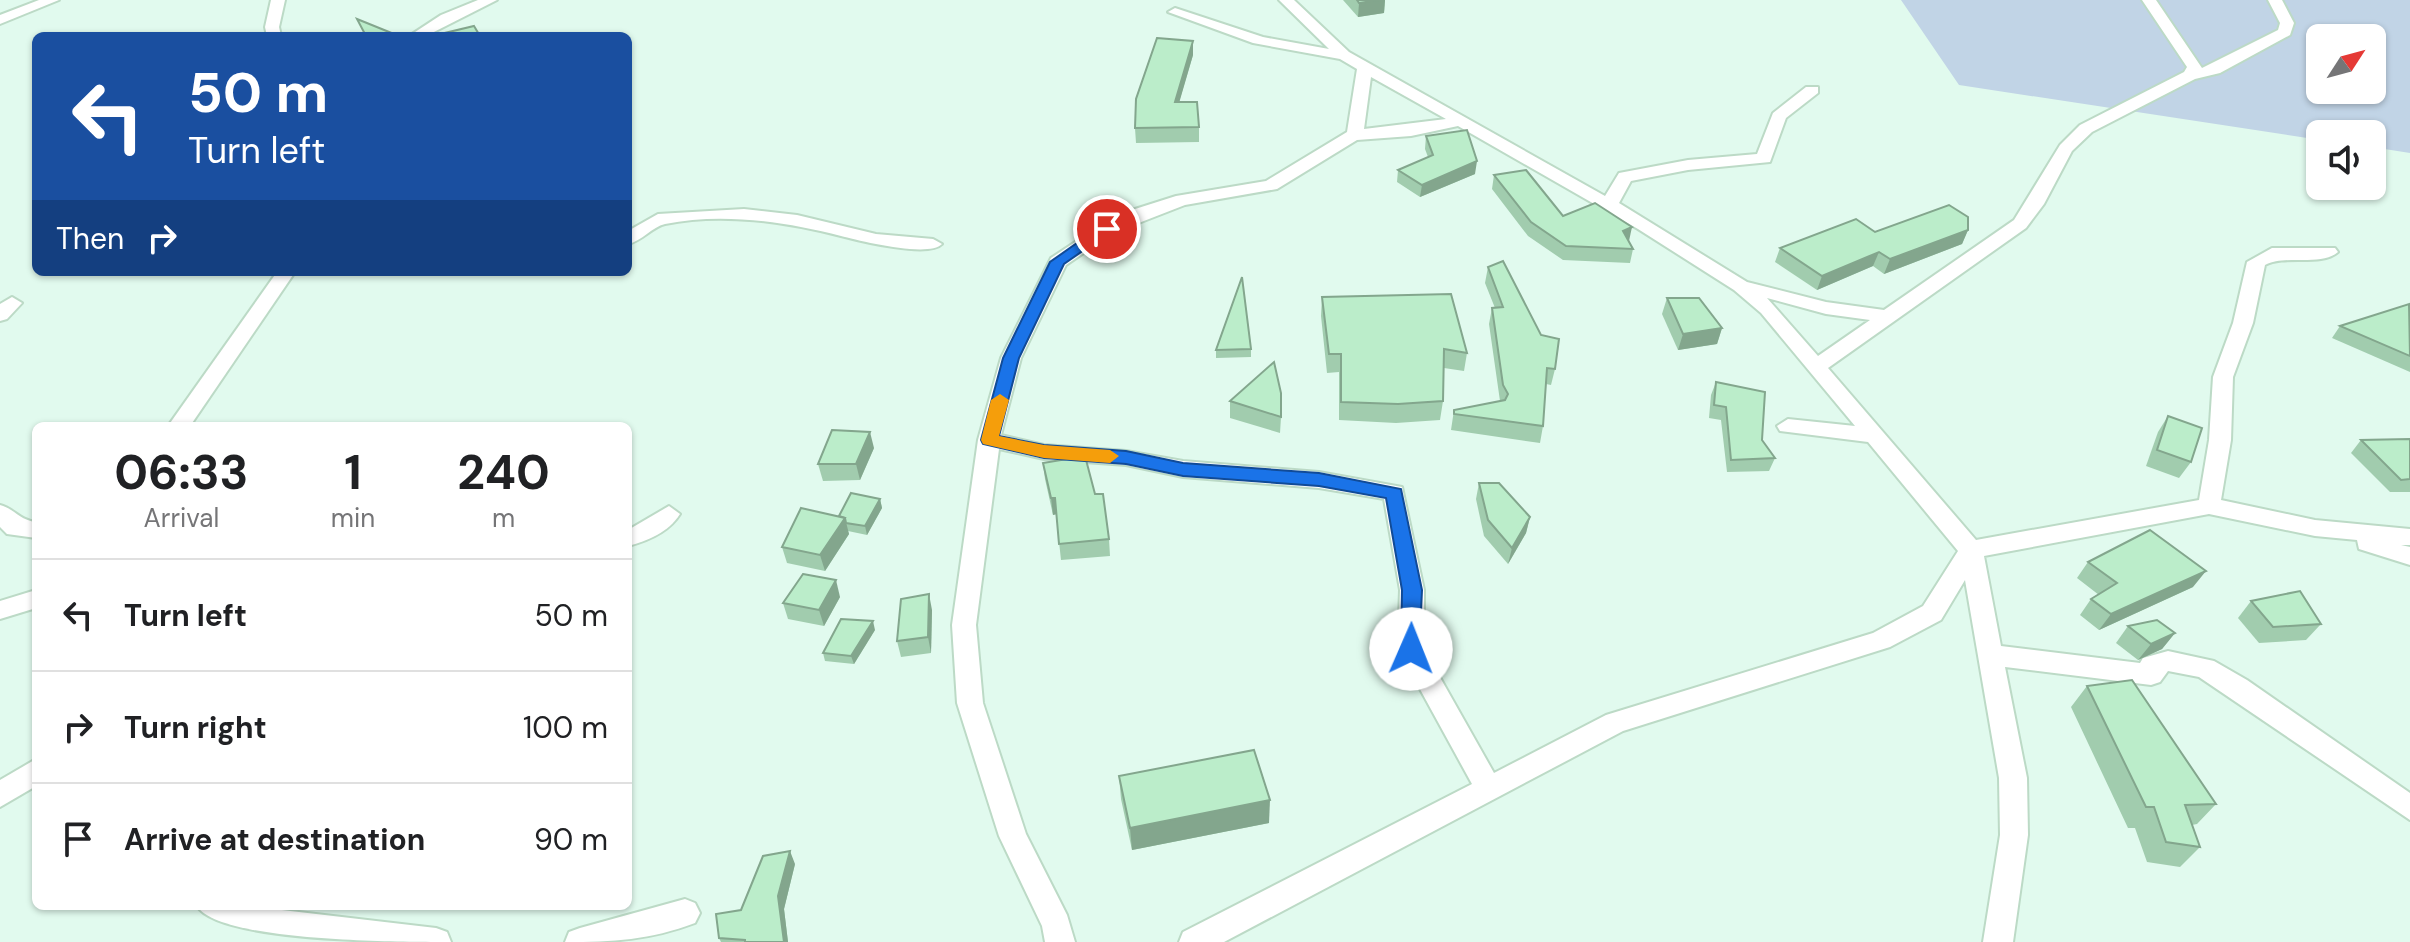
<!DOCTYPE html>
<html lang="en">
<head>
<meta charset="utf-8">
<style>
  body { margin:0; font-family:"DM Sans",sans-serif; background:#f2f2f2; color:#202124; height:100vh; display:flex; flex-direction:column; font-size:30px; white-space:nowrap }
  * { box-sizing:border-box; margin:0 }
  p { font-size:26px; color:#757577 }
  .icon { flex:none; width:44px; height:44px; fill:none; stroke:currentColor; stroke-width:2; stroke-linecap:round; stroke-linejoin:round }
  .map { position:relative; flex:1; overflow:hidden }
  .drawer { position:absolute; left:32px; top:422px; width:600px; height:488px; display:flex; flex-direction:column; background:#fff; border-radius:12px; box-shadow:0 2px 6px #0004 }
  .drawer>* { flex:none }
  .banner { position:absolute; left:32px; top:32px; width:600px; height:244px; border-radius:12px; box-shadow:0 2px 6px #0004; background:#1a4fa0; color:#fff; overflow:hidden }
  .needle { width:52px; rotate:54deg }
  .controls { position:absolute; left:2306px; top:24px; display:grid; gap:16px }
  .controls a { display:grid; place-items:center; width:80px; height:80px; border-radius:12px; background:#fff; box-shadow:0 2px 6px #0004; font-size:40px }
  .pin { position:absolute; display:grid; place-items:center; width:68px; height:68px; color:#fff; margin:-34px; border:4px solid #fff; border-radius:50%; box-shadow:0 2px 8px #0007 }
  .me { position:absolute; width:88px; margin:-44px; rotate:1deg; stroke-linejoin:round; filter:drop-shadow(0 0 6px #0008) }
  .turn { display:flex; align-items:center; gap:28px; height:168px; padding:0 24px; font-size:36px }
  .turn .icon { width:104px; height:104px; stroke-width:2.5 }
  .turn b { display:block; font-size:56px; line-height:68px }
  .then { display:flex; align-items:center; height:76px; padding:0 24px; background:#0003; gap:16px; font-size:30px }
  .eta { display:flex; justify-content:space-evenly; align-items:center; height:136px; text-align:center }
  .eta b { font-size:48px; font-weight:700; line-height:56px }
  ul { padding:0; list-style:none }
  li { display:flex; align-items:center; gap:24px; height:112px; padding:0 24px; border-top:2px solid #e0e0e0 }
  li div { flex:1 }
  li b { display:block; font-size:30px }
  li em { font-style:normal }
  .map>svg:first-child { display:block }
  .green { fill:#c1d4e6; fill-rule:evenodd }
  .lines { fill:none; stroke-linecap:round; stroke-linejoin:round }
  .minor-casing { stroke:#bcdac6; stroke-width:4 }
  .minor { fill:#fff; fill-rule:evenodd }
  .wall { fill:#a1ccae }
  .shaded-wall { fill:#83a68d }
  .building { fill:#bbedca; stroke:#83a68d; stroke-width:2 }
  .route { fill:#1a73e8; stroke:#114b97; stroke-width:2 }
  .slow { fill:#f59e0b }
</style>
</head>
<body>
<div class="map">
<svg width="2410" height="942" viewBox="0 0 2410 942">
  <rect width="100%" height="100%" fill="#e1faee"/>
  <path class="green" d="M1901,0H2410V153L2372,147V134H2320V140L1959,85ZM2320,38H2372V90H2320Z"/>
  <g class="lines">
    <defs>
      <g id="minor">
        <polygon points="39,0 59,0 0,24 0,15"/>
        <polygon points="271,0 285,0 279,27 281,36 267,36 265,27"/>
        <polygon points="478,0 497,0 426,36 409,36 441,15"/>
        <path d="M1279,0H1294L1349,52L1605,196L1619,173L1688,160L1757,154L1773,113L1806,87H1818V93L1786,118L1770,162L1688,170L1631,181L1619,203L1747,282L1826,302L1884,310L2014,220L2060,145L2080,125L2184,72L2187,67L2142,0H2156L2202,68L2278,30L2280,23L2268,0H2282L2294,23L2290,35L2220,73L2195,79L2092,132L2072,151L2044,204L2026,228L1828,368L1976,540L2199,500L2209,440L2213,377L2233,323L2247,262L2272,248H2335L2338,252C2321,267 2286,254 2265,265L2253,323L2233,377L2231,440L2221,500L2315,520L2410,529V545H2401L2410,547V565L2359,549L2357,540L2315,536L2209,514L1984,556L2001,646L2140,663L2143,658L2168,651L2214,661L2247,680L2410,793V820L2199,677L2168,671L2160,682L2151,685L2005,667L2027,778L2028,835L2013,942H1983L2000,835L1999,778L1965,580L1941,620L1890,647L1623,731L1224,942H1179L1183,932L1472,784L1398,649L1400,590L1384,499L1319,488L1183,477L1126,465L1044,459L999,449L976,625L983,703L1026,834L1067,915L1075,942H1045L1042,926L999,836L957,703L952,625L978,440L1001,358L1051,258L1101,225L1132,210L1176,196L1266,181L1347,132L1357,69L1340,59L1253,43L1168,12L1175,8L1263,37L1329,49ZM1371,77L1446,119L1364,129ZM1458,126L1638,229L1734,290L1761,313L1855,426L1788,419L1777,426L1780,431L1868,442L1958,551L1923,606L1873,633L1606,715L1494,773L1424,649V590L1402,487L1319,472L1183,461L1126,451L1044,445L1001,435L1021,358L1066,265L1113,233L1185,205L1277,189L1357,140L1411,136ZM1767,298L1826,314L1870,320L1818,356Z"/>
        <path d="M744,209L797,215L876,234L933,239L942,244C929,258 860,241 841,236C785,222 723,212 665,224C652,227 642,241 628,244V231L658,214Z"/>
        <polygon points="277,272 295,272 190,426 168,426"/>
        <polygon points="12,297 22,303 7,319 0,321 0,304"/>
        <path d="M0,505C15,509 19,520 36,522V538L7,534L0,527Z"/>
        <path d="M669,506L680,514C669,532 647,541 628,546V530Z"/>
        <polygon points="36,590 36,608 0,619 0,601"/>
        <polygon points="36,759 36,786 0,807 0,780"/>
        <path d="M685,899L695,903L700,913L695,923C650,940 613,942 565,942L569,932L580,928Z"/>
        <path d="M197,906H247L436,928L447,932L451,942C402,942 218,942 197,906Z"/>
      </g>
    </defs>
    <use href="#minor" class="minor-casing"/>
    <use href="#minor" class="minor"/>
  </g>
  <g class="wall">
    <polygon points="1343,0 1385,0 1384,13 1358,17"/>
    <polygon points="1193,41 1193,55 1179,102 1199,127 1199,142 1136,143 1135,128"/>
    <polygon points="1426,136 1475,174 1420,197 1397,182 1398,170 1428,157 1425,149"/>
    <polygon points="1494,175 1563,216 1629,241 1633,249 1630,263 1563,260 1528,236 1492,189"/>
    <polygon points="1968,230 1962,244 1884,274 1873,266 1817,290 1775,262 1780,248 1875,232"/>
    <polygon points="1488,267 1555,369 1551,385 1546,384 1543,426 1540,443 1451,430 1454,410 1500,401 1489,324 1492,308 1495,308 1485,283"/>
    <polygon points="1322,297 1467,353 1464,371 1444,368 1443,401 1440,420 1396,423 1339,420 1339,372 1327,373 1321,316"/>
    <polygon points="1667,298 1722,328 1717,344 1678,350 1662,314"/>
    <polygon points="2410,304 2410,372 2332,338 2340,326"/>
    <polygon points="1251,349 1251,357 1216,358 1216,350"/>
    <polygon points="1716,382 1775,458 1769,471 1727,472 1721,420 1709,418 1711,395"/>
    <polygon points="1230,401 1281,417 1280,433 1230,418"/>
    <polygon points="2168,416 2191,462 2179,478 2146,466 2158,432"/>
    <polygon points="2410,439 2410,492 2390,492 2351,453 2361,440"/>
    <polygon points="874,448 860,480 823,481 818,464"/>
    <polygon points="1043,463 1109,539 1110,556 1061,560 1056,514 1053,515 1045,479"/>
    <polygon points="1479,483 1530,517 1526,533 1508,564 1484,536 1476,499"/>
    <polygon points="880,499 882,508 867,535 848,531 849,534 825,571 787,563 782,547 839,516"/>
    <polygon points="2088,562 2193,587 2099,630 2080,615 2091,599 2099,595 2077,578"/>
    <polygon points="840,597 824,626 788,619 783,603"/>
    <polygon points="2251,601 2321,624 2306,640 2259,643 2238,618"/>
    <polygon points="932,610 931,653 901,657 897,641"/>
    <polygon points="2128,626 2175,633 2162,649 2138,660 2116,643"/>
    <polygon points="875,630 854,664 825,661 823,653"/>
    <polygon points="2087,686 2216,804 2197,824 2192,825 2200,847 2180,867 2147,862 2135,828 2128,828 2071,707"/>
    <polygon points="1119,776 1269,823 1132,850 1121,799"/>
    <polygon points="795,864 784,909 788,942 721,942 719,938 741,910"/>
  </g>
  <g class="shaded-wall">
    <polygon points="1379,0 1385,0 1384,13 1358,17 1359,3"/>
    <polygon points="1193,41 1193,55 1175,117 1175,102"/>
    <polygon points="1477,161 1475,174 1420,197 1422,185"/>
    <polygon points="1632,227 1629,241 1623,231"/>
    <polygon points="1968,230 1962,244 1884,274 1890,259"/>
    <polygon points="1879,252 1873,266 1817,290 1822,276"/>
    <polygon points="1722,328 1717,344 1678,350 1683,334"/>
    <polygon points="870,432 874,448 860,480 856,464"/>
    <polygon points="1051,498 1055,498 1057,514 1053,515"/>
    <polygon points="880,499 882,508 867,535 865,526"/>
    <polygon points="1530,517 1526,533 1508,564 1512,548"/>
    <polygon points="845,518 849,534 825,571 820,555"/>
    <polygon points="2206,571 2193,587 2099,630 2111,614"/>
    <polygon points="836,580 840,597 824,626 819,610"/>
    <polygon points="929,594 932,610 931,653 928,637"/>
    <polygon points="873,621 875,630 854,664 851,656"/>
    <polygon points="2175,633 2162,649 2138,660 2151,644"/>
    <polygon points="1270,800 1269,823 1132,850 1130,828"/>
    <polygon points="790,851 795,864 784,909 788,942 784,942 778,896"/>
  </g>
  <g class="building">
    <polygon points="1357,0 1379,0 1359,3"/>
    <polygon points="357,19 399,36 366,36"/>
    <polygon points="474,26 480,36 432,36"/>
    <polygon points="1157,38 1193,41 1175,102 1197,102 1199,127 1135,128 1136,99"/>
    <polygon points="1467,130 1477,161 1422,185 1398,170 1433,155 1426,136"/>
    <polygon points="1526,170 1563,216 1595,203 1632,227 1623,231 1633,249 1566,246 1531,222 1494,175"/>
    <polygon points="1949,205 1968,217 1968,230 1890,259 1879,252 1822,276 1780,248 1856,219 1875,232"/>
    <polygon points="1503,261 1541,335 1559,339 1555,369 1547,368 1543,426 1454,414 1454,410 1505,400 1508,394 1503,385 1492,308 1503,307 1488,267"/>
    <polygon points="1242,277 1251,349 1216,350"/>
    <polygon points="1451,294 1467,353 1444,349 1443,401 1398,404 1341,402 1341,354 1329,354 1322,297"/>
    <polygon points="1667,298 1699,298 1722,328 1683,334"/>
    <polygon points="2409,304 2410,356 2340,326"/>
    <polygon points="1274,362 1281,393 1281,417 1230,401"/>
    <polygon points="1716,382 1765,392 1762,440 1775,458 1731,460 1726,407 1714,405"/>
    <polygon points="2168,416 2202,428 2191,462 2157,450"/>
    <polygon points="832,430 870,432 856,464 818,464"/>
    <polygon points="2410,439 2410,479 2401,480 2361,440"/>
    <polygon points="1085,456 1095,494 1103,494 1109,539 1059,544 1055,498 1051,498 1043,463"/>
    <polygon points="1479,483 1499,483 1530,517 1512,548 1488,520"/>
    <polygon points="851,493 880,499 865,526 846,523 845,518 839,516"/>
    <polygon points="801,508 845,518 820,555 782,547"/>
    <polygon points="2150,530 2206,571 2111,614 2091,599 2117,583 2088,562"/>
    <polygon points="803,574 836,580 819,610 783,603"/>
    <polygon points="2300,591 2321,624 2273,627 2251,601"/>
    <polygon points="929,594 928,637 897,641 901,599"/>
    <polygon points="841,619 873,621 851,656 823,653"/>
    <polygon points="2157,620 2175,633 2151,644 2128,626"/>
    <polygon points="2132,680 2216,804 2185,805 2200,847 2166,842 2154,807 2146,807 2087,686"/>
    <polygon points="1254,750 1270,800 1130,828 1119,776"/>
    <polygon points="790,851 778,896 784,942 745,942 745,940 719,938 716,914 741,910 763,856"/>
  </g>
  <polygon class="route" points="1101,226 1114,229 1064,264 1019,358 999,436 1044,445 1126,451 1183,463 1319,473 1401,489 1422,590 1419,654 1411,657 1401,649 1402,590 1386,498 1319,486 1183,476 1126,464 1044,458 983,444 981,440 1003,358 1050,262"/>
  <polygon class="slow" points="1000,394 1009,400 999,436 1044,445 1110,450 1119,456 1110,463 1044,458 983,444 981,440 991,400"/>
</svg>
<div class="controls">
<a><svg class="needle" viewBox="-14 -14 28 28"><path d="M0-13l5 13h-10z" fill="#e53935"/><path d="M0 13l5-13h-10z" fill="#757577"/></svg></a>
<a><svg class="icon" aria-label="sound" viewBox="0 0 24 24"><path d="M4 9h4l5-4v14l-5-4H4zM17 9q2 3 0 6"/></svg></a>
</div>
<div class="pin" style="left:1107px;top:229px;background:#d93025"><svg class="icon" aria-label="arrive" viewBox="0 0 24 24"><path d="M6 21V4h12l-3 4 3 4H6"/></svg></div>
<svg class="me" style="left:1411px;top:649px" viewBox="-20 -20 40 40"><circle r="19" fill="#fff"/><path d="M0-13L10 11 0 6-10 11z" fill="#1a73e8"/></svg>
<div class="banner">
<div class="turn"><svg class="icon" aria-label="left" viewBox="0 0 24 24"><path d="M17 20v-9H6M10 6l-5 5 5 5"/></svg><div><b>50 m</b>Turn left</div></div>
<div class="then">Then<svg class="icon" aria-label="right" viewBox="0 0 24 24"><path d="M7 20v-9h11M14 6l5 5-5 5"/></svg></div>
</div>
<section class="drawer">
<div class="eta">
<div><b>06:33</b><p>Arrival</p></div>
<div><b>1</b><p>min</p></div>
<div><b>240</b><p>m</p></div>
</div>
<ul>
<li><svg class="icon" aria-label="left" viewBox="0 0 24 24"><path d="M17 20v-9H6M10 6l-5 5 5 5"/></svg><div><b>Turn left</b></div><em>50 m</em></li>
<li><svg class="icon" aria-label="right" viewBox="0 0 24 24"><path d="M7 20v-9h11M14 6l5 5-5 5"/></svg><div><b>Turn right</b></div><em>100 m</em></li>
<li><svg class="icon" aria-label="arrive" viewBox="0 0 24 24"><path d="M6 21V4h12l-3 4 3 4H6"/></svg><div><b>Arrive at destination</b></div><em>90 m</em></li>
</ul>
</section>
</div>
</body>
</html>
